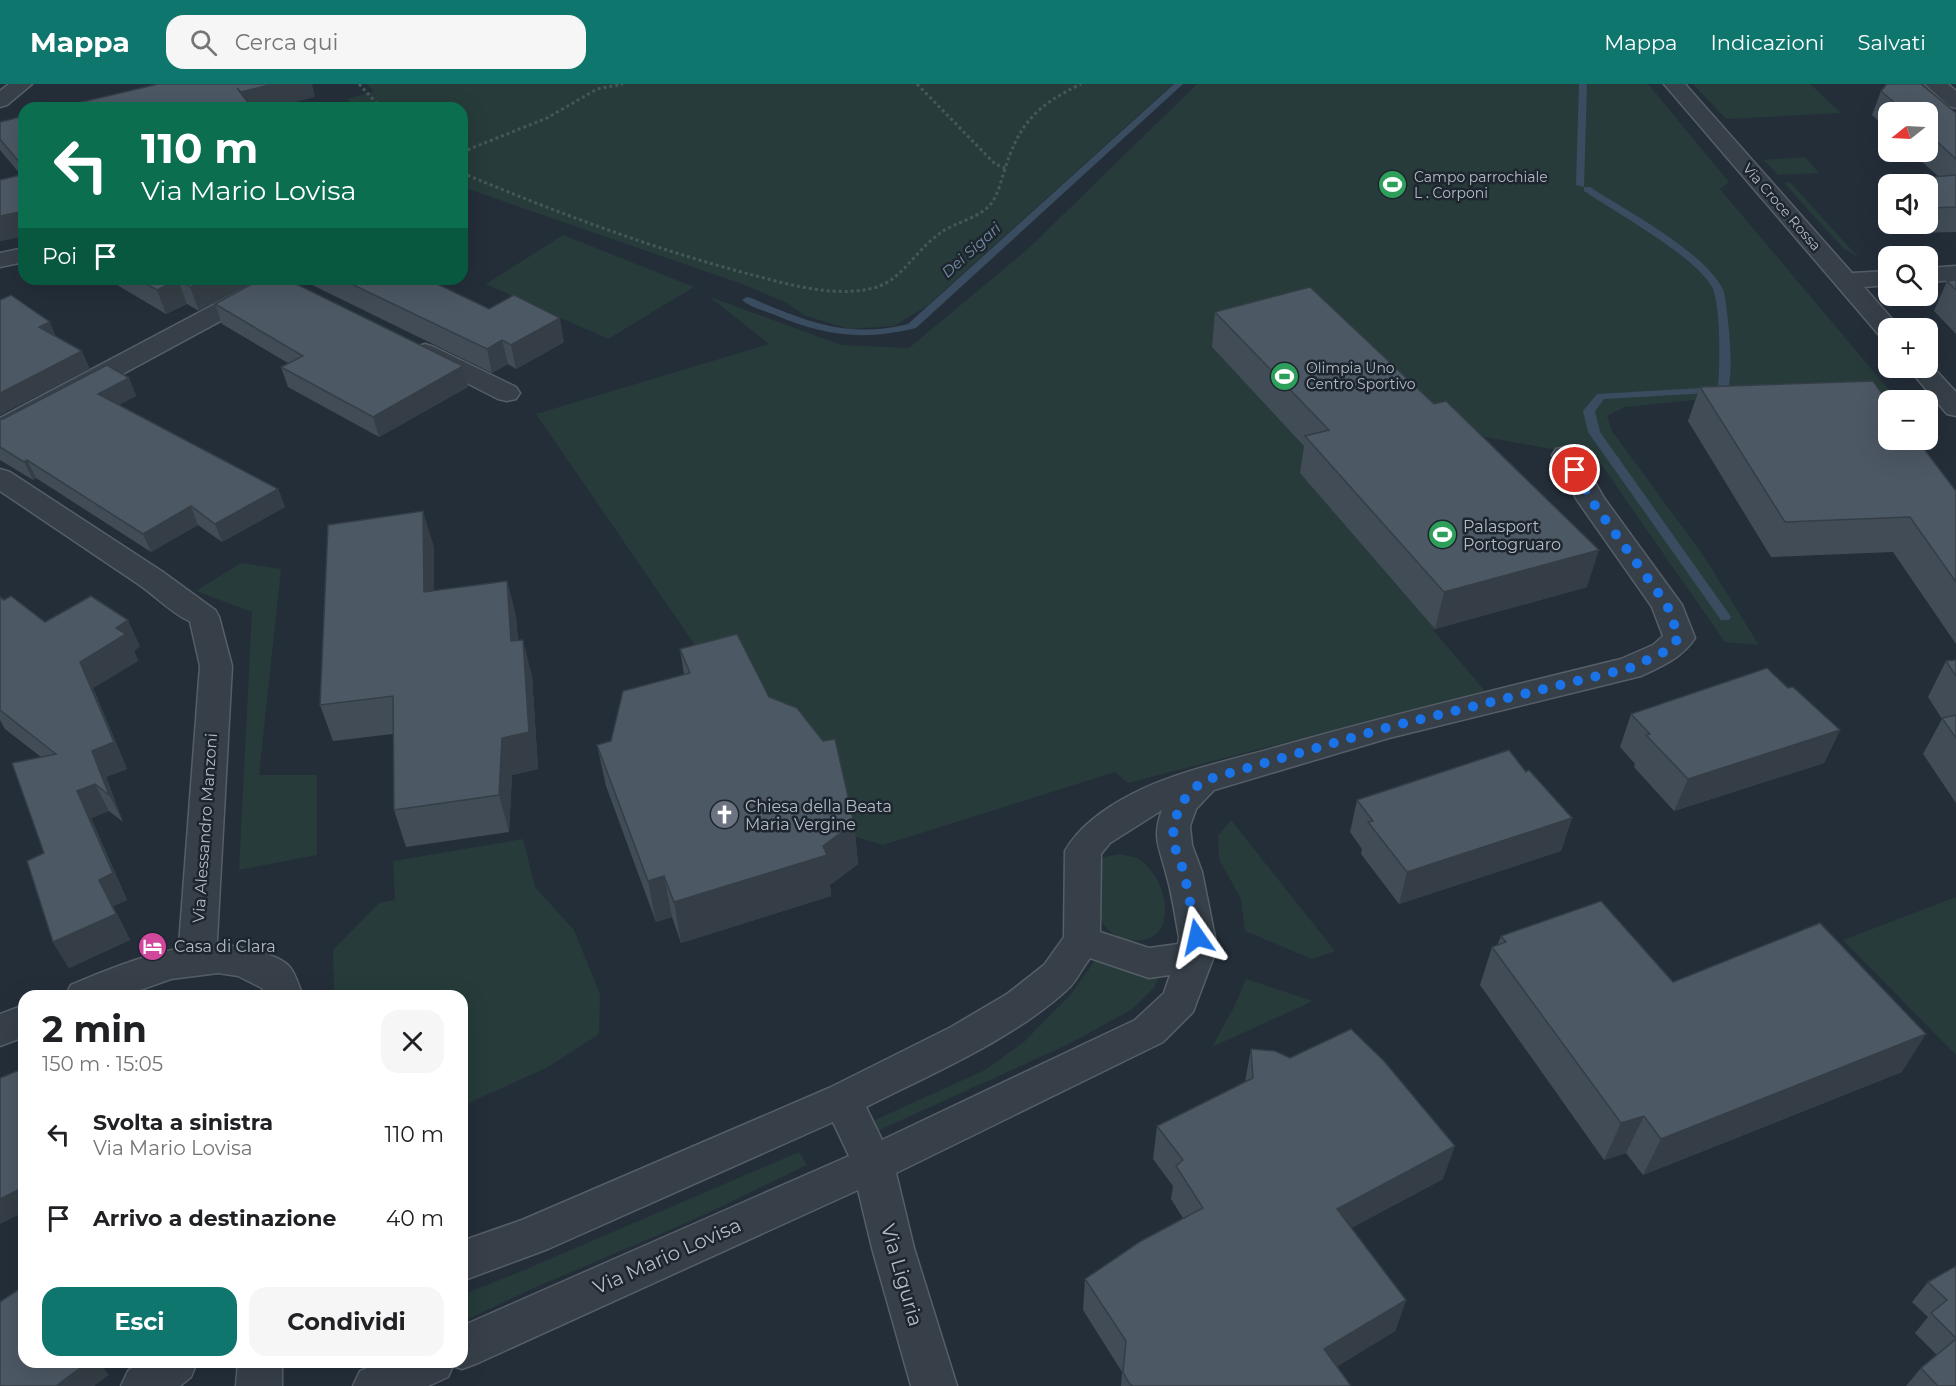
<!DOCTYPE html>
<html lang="it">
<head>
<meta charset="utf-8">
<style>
  body { margin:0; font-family:Montserrat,sans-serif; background:#f6f6f6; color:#202124; height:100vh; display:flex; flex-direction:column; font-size:22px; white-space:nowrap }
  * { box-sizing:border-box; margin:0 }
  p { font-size:20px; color:#757577 }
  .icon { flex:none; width:33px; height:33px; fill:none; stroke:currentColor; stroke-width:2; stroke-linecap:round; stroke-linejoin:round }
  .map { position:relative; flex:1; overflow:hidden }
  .drawer { position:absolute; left:18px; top:906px; width:450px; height:378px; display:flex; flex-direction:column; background:#fff; border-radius:18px; box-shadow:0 6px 24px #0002 }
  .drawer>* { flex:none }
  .banner { position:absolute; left:18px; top:18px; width:450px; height:183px; border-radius:18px; box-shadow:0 6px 24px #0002; background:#0b6e4f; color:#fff; overflow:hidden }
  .needle { width:39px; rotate:252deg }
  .tools { position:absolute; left:1878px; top:18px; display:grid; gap:12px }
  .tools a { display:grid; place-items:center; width:60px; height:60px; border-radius:12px; background:#fff; box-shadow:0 6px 24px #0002; font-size:30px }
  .pin { position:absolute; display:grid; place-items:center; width:51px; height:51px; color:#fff; margin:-26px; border:3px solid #fff; border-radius:50%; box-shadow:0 2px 6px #0007 }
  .me { position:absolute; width:66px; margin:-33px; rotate:349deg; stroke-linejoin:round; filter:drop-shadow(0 0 4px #0008) }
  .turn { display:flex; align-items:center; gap:21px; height:126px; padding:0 24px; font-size:27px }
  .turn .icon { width:78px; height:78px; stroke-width:2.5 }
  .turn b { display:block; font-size:42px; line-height:51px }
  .then { display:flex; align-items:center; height:57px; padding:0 24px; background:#0003; gap:12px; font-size:22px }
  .round { display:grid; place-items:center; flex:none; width:63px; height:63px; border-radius:18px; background:#f6f6f6 }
  .summary { display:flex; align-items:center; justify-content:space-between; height:102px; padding:0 24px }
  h1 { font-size:36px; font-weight:700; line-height:45px }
  .cta { display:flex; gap:12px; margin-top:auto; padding:12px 24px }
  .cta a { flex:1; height:69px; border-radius:18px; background:#0f766e; color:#fff; font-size:24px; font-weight:700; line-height:69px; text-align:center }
  .cta a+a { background:#f6f6f6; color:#202124 }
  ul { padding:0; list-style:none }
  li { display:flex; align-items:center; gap:18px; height:84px; padding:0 24px }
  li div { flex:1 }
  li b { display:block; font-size:22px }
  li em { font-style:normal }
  header { display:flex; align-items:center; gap:36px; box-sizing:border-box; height:84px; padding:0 30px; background:#0f766e; color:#fff }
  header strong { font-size:28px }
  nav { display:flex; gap:33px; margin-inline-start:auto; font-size:21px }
  .search { width:420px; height:54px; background:#f6f6f6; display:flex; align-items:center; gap:15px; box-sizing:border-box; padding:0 21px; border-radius:18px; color:#757577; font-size:22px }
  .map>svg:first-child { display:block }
  .green { fill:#273b3b }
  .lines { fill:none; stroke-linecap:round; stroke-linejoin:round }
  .stream { fill:#3a4d60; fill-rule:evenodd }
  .pedestrian-casing { stroke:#565e67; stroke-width:3 }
  .minor-casing { stroke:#565e67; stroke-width:3 }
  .tertiary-casing { stroke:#565e67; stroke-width:3 }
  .path { stroke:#455859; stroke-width:3; stroke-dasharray:3 3; stroke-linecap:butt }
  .pedestrian { fill:#374049; fill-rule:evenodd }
  .minor { fill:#374049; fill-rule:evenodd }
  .tertiary { fill:#374049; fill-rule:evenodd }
  .wall { fill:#414c56 }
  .shaded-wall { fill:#353e46 }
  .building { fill:#4c5864; stroke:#353e46; stroke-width:1.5 }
  .route { stroke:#1a73e8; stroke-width:10; stroke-dasharray:0 18 }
  .labels { text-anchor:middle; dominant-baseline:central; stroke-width:5; stroke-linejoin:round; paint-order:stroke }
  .far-poi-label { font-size:14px; fill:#b3bbc5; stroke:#1d252e; text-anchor:start }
  .far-street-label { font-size:14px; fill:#b3bbc5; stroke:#1d252e }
  .far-water-label { font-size:15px; font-style:italic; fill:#758da6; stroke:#1d252e }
  .poi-label { font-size:16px; fill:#b3bbc5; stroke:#1d252e; text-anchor:start }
  .street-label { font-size:16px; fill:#b3bbc5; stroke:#1d252e }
  .near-street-label { font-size:20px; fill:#b3bbc5; stroke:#1d252e }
</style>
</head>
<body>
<header>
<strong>Mappa</strong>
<div class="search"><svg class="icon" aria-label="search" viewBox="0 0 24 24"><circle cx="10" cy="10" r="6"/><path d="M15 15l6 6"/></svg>Cerca qui</div>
<nav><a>Mappa</a><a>Indicazioni</a><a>Salvati</a></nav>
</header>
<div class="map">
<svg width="1956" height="1302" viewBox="0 0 1956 1302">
  <rect width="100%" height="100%" fill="#242e39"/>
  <g class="green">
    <polygon points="367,0 1173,0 927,222 894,242 849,245 806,232 787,219 745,201 462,103 462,24 355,24 347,15 374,7"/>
    <polygon points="1197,0 1648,0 1729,98 1720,105 1895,313 1781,320 1714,314 1625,323 1607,332 1612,347 1703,471 1759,561 1725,558 1596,373 1440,345 1580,500 1433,546 1485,607 1128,699 1115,688 883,761 834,746 708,580 536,330 769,260 710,213 841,261 909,264 1029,164"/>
    <polygon points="1693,0 1810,0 1841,29 1726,35"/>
    <polygon points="1805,73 1819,89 1778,91 1764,76"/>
    <polygon points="1790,98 1857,172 1843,164 1784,99"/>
    <polygon points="563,151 694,203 608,255 486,200"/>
    <polygon points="241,479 281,485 259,691 317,691 317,771 239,786 252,528 196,507"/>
    <polygon points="1231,736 1335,867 1312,875 1245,847 1241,815 1219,775 1218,752"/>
    <polygon points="523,755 535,803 574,846 600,910 599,950 548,983 462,1022 462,912 334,912 333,866 379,819 395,816 393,777"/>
    <path d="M1121,770C1126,772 1134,772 1139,775C1157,788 1171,817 1163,840C1154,865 1113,859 1103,839C1100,835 1101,831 1101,826C1102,810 1096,796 1095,781L1104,773Z"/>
    <polygon points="1956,813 1956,971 1843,856"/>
    <polygon points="1101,868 1161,890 1153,905 1131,926 1067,961 875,1048 873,1037 985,986 1025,957 1071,910"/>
    <polygon points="1246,895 1313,917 1212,963 1233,925"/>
    <polygon points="799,1068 807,1081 695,1135 527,1207 462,1238 462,1211 522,1187"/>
  </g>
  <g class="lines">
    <g class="stream">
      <path d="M1174,0H1183L916,244C863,257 825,252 775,231C765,227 750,223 742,216L747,213L751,214C805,237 848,255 908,240Z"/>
      <path d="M1579,0H1587L1584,103H1590C1625,126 1709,170 1724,208C1728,231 1735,288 1727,308L1604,315L1595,327L1600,348L1729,530L1731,533L1729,536H1721L1588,348L1583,327L1597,310L1718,303C1720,282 1721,221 1712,203C1695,172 1615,128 1584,107V103L1576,101Z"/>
    </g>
    <defs>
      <path id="pedestrian" d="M152,485L163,488L215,526L219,533L215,540C188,547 162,517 141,502L137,495L141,488Z"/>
      <g id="minor">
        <polygon points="1664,0 1685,0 1852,189 1888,187 1888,201 1864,203 1900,244 1888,244 1888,253 1879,251"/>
        <polygon points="1925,0 1948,0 1956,7 1956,24 1949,22"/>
        <polygon points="24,164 24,178 0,183 0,169"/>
        <polygon points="1956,182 1956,196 1928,198 1928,184"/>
        <polygon points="256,201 265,203 268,208 265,213 10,351 0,353 0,334 247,203"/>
        <polygon points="425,260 434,263 516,303 520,309 516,315 507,317 498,315 416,273 412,268 416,263"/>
        <polygon points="1928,278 1956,308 1956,332 1947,330 1908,284 1928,284"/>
        <path d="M1566,363L1576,365L1604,414L1682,521L1695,554C1682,574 1662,582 1641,592L1389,654L1214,706L1196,725L1190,742L1192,761L1202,788L1215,853L1214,872L1193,928L1163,958L896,1089L914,1164L957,1302H911L872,1164L858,1106L478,1279L462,1285L453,1282L448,1293L428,1302H353L360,1287L380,1278H462V1242L849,1072L833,1038L548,1165L462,1197V1157L522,1136L829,1004L951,943L1007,910L1044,881L1064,853L1065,767C1079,742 1108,722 1134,709C1177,687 1235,675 1281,662C1394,630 1507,603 1621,575L1653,561L1663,552L1652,523L1577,416L1552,371L1556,365ZM1162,726C1152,753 1159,762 1166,789C1172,809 1175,832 1179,853L1178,860L1149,864L1100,848L1101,770L1110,759ZM1090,874L1149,894L1170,891L1164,909L1135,936L882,1056L866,1023C931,990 1016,954 1069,904C1077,896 1083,883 1090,874Z"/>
        <polygon points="0,385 10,388 163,488 167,495 163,502 152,505 141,502 0,407"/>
        <polygon points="204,523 215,526 219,533 232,582 216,874 210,884 197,889 184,884 178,874 200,582 189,533 193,526"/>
        <polygon points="139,1278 197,1278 191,1293 180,1302 121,1302 128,1287"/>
      </g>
      <g id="tertiary">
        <polygon points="9,0 32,0 7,21 0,23 0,7"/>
        <path d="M218,860C236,862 275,868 289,882C296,890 299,903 303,912H265L262,904L238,892L218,889L171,895L123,912H65L71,901C118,881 166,862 218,860Z"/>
        <polygon points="24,921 24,953 0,962 0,930"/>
        <polygon points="238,1278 282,1278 282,1302 236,1302"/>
      </g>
    </defs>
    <use href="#pedestrian" class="pedestrian-casing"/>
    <use href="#minor" class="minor-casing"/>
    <use href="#tertiary" class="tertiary-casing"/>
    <g class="path">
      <polyline points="359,0 381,24"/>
      <polyline points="917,0 995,80 1005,84"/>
      <polyline points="462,68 547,34 597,5 623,0"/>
      <path d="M462,89C556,128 650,164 749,190C787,200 833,214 874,204C901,197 916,166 939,150C953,139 973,136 987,124C997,115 1000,100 1004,88C1019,39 1036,22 1081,0"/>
    </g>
    <use href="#pedestrian" class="pedestrian"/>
    <use href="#minor" class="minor"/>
    <use href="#tertiary" class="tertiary"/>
  </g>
  <g class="wall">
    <polygon points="1881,7 1956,29 1956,148 1912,149 1911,140 1928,140 1928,100 1918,100 1920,94 1939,93 1911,68 1928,68 1928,28 1888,28 1888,46 1872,31"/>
    <polygon points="24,32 24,152 0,157 0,96 21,91 0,66 0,38"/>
    <polygon points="107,195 257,195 199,227 187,220 166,230"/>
    <polygon points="300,195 427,195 489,225 564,258 516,285 508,280 492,289"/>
    <polygon points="1956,196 1956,250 1934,227 1947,197"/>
    <polygon points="215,220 463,282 468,303 379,353 288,303 281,283 288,279 222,240"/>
    <polygon points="1215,228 1434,320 1587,503 1435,545 1300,389 1304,362 1212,263"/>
    <polygon points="129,294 136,312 118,321 278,405 285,423 222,458 198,441 151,468 36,394 33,396 0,376 0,335"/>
    <polygon points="1700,303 1956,407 1956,560 1893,468 1771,473 1688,337"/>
    <polygon points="434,463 434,507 507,497 516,533 518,556 532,592 538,685 512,691 509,748 406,763 394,726 393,650 333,657 320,621"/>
    <polygon points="0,513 45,538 140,562 134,567 138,577 93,604 127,685 106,693 123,738 109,727 91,734 127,816 113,822 130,856 69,884 53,858 44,769 41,673 5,645 0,636"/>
    <polygon points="680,565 769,613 854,739 858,780 830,801 831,812 681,859 672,833 656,838 606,702 597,661 611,657 684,591"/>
    <polygon points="1956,576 1956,719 1923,670 1942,635 1928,613 1946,577"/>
    <polygon points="1788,604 1840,646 1824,679 1674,727 1634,683 1635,680 1620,663 1631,630"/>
    <polygon points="1526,688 1572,734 1561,767 1399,820 1361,770 1362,765 1350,748 1357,716"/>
    <polygon points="1501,852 1673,898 1902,988 1643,1091 1626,1069 1604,1076 1480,901 1492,863 1497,862"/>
    <polygon points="1251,965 1443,1095 1351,1144 1406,1216 1395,1247 1336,1283 1351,1302 1121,1302 1122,1288 1083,1226 1085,1195 1183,1134 1171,1115 1173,1102 1153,1075 1157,1042 1245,998"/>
    <polygon points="1956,1182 1956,1302 1906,1302 1921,1284 1937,1271 1915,1249 1928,1233 1912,1218 1928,1198"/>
  </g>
  <g class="shaded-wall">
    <polygon points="273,0 312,0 315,13 271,24 246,24 241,8"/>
    <polygon points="24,127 24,152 0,157 0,132"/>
    <polygon points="206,195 257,195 199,227 190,203"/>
    <polygon points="178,196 187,220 166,230 157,206"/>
    <polygon points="560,234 564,258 516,285 511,261"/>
    <polygon points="50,238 57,255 39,243"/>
    <polygon points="502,256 508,280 492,289 487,265"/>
    <polygon points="82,267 90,285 0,331 0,309"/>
    <polygon points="463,282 468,303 379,353 373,333"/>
    <polygon points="129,294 136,312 105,328 98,310"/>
    <polygon points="27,376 36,394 33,396 24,378"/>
    <polygon points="278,405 285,423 222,458 215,440"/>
    <polygon points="191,422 198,441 151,468 143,450"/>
    <polygon points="423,427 434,463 434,545 424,508"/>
    <polygon points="1599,466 1587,503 1435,545 1444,508"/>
    <polygon points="507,497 516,533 520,593 511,557"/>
    <polygon points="128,536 140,562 134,567 138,577 93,604 127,685 106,693 123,738 109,711 92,667 80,578 116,544"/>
    <polygon points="523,556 532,592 538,685 512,691 509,748 499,711 502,654"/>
    <polygon points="1840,646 1824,679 1674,727 1688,695"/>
    <polygon points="95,700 109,727 91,734 127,816 113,822 130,856 69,884 53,858 99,796 77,707"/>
    <polygon points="1572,734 1561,767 1399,820 1407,788"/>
    <polygon points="854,739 858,780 830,801 831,812 681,859 674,818 823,762"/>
    <polygon points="664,792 672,833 656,838 648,797"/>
    <polygon points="1926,950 1902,988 1643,1091 1661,1055"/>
    <polygon points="1644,1032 1626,1069 1604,1076 1621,1039"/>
    <polygon points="1455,1062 1443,1095 1327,1157 1337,1125"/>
    <polygon points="24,1103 24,1128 0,1140 0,1115"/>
    <polygon points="1406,1216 1395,1247 1315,1296 1324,1265"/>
    <polygon points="88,1278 98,1278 109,1291 94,1302 56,1302"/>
  </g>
  <g class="building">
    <polygon points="158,0 273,0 241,8 237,4 252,24 57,24"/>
    <polygon points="1887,0 1921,0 1956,29 1956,75 1928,49 1928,28 1905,28 1881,7"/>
    <polygon points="24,32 24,84 0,55 0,38"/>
    <polygon points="24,90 24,127 0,132 0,96"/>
    <polygon points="1956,91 1956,123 1928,124 1928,100 1921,100 1920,94"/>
    <polygon points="138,195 206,195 190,203 178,196 157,206"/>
    <polygon points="261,195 286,195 463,282 373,333 281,283 303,272 215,220"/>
    <polygon points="341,195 427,195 489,225 514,211 560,234 511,261 502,256 487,265"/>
    <polygon points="1956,196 1956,206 1947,197"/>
    <polygon points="1310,203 1434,320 1446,317 1599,466 1444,508 1305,352 1329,346 1215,228"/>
    <polygon points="11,211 50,238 39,243 82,267 0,309 0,216"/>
    <polygon points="107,281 129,294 98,310 278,405 215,440 191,422 143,450 27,376 24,378 0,363 0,335 3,335"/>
    <polygon points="1873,297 1888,318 1888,356 1917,356 1956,407 1956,498 1910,433 1785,438 1700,303"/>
    <polygon points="423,427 424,508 507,497 511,557 523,556 529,648 502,654 499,711 394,726 393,612 320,621 328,441"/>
    <polygon points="11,512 45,538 91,512 128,536 116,544 126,550 80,578 114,658 92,667 109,711 95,700 77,707 113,789 99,796 116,830 53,858 27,777 44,769 12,679 56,670 0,626 0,513 4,516"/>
    <polygon points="737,550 769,613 797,624 823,657 835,655 854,739 823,762 827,771 674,818 664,792 648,797 597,661 611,657 623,607 690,589 680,565"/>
    <polygon points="1956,576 1956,592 1946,577"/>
    <polygon points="1767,584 1788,604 1793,603 1840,646 1688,695 1646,651 1650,650 1631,630"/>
    <polygon points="1956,631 1956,654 1942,634"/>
    <polygon points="1509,666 1526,688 1529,686 1572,734 1407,788 1368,738 1373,737 1357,716"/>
    <polygon points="1601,817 1673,898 1820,839 1926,950 1661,1055 1644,1032 1621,1039 1492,863 1506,858 1501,852"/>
    <polygon points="1351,945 1384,977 1455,1062 1337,1125 1406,1216 1324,1265 1351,1302 1133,1302 1129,1299 1123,1288 1126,1257 1085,1195 1141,1157 1203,1124 1176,1082 1183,1076 1157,1042 1253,994 1251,965 1275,967 1290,974"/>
    <polygon points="24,984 24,1103 0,1115 0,994"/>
    <polygon points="1956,1182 1956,1254 1931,1229 1947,1216 1928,1198"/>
    <polygon points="24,1202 24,1278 88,1278 56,1302 0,1302 0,1218"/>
    <polygon points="1956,1255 1956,1302 1938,1302 1921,1284"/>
  </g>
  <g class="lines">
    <polyline class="route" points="1197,853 1184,788 1174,761 1173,742 1181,719 1202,697 1389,643 1630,584 1664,568 1679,554 1667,521 1591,416 1575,386"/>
  </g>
  <defs>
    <symbol id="stadium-disc" viewBox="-11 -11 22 22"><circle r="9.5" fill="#2e9e5b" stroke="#1d252e"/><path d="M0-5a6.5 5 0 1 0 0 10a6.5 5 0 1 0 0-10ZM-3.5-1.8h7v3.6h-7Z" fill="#fff"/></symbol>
    <symbol id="church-disc" viewBox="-11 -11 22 22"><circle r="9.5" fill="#6b7280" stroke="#1d252e"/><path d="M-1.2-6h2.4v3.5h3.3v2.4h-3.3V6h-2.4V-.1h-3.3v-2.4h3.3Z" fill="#fff"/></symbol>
    <symbol id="hotel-disc" viewBox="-11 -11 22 22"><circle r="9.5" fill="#d1479c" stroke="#1d252e"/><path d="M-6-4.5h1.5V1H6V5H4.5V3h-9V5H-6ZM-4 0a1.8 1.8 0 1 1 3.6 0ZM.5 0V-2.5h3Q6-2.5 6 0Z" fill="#fff"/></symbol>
  </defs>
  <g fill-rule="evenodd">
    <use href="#stadium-disc" x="1376" y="84" width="33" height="33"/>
    <use href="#stadium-disc" x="1268" y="276" width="33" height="33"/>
    <use href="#stadium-disc" x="1426" y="434" width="33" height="33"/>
    <use href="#church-disc" x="708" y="714" width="33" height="33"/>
    <use href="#hotel-disc" x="136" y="846" width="33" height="33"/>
  </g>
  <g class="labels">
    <g class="far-poi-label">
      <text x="1414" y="93">Campo parrochiale<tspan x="1414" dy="16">L . Corponi</tspan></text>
      <text x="1306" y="284">Olimpia Uno<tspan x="1306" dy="16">Centro Sportivo</tspan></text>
    </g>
    <g class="far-street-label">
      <text transform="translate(1782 123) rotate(49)">Via Croce Rossa</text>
    </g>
    <g class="far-water-label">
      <text transform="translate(971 166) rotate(-42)">Dei Sigari</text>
    </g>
    <g class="poi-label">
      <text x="1463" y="442">Palasport<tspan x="1463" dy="18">Portogruaro</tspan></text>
      <text x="745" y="722">Chiesa della Beata<tspan x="745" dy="18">Maria Vergine</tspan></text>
      <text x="174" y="862">Casa di Clara</text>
    </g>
    <g class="street-label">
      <text transform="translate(205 744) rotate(-86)">Via Alessandro Manzoni</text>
    </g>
    <g class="near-street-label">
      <text transform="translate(667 1172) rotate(-24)">Via Mario Lovisa</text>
      <text transform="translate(902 1191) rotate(74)">Via Liguria</text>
    </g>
  </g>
</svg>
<div class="tools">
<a><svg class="needle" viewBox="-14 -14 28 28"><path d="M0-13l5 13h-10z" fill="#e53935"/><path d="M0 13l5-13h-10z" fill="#757577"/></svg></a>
<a><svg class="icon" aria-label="sound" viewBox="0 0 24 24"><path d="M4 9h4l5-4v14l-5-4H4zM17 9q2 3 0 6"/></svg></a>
<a><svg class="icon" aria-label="search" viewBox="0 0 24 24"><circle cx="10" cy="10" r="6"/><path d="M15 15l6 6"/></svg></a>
<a>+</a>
<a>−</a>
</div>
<div class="pin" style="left:1575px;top:386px;background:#d93025"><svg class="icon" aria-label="arrive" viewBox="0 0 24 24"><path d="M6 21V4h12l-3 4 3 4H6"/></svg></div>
<svg class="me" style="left:1197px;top:853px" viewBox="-20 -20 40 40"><path d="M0-17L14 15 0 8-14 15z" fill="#1a73e8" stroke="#fff" stroke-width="4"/></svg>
<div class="banner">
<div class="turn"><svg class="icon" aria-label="left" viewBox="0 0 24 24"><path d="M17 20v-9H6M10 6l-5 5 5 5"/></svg><div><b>110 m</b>Via Mario Lovisa</div></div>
<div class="then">Poi<svg class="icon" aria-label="arrive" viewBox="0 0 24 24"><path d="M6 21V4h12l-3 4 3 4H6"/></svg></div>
</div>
<section class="drawer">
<div class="summary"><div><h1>2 min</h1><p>150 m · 15:05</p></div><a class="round"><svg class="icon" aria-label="close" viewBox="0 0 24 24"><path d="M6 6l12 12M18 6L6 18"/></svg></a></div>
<ul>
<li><svg class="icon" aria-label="left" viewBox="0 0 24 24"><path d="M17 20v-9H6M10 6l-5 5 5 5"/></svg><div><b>Svolta a sinistra</b><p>Via Mario Lovisa</p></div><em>110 m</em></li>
<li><svg class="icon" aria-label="arrive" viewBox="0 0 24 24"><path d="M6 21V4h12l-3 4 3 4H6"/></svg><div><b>Arrivo a destinazione</b></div><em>40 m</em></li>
</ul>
<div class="cta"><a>Esci</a><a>Condividi</a></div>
</section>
</div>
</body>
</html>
